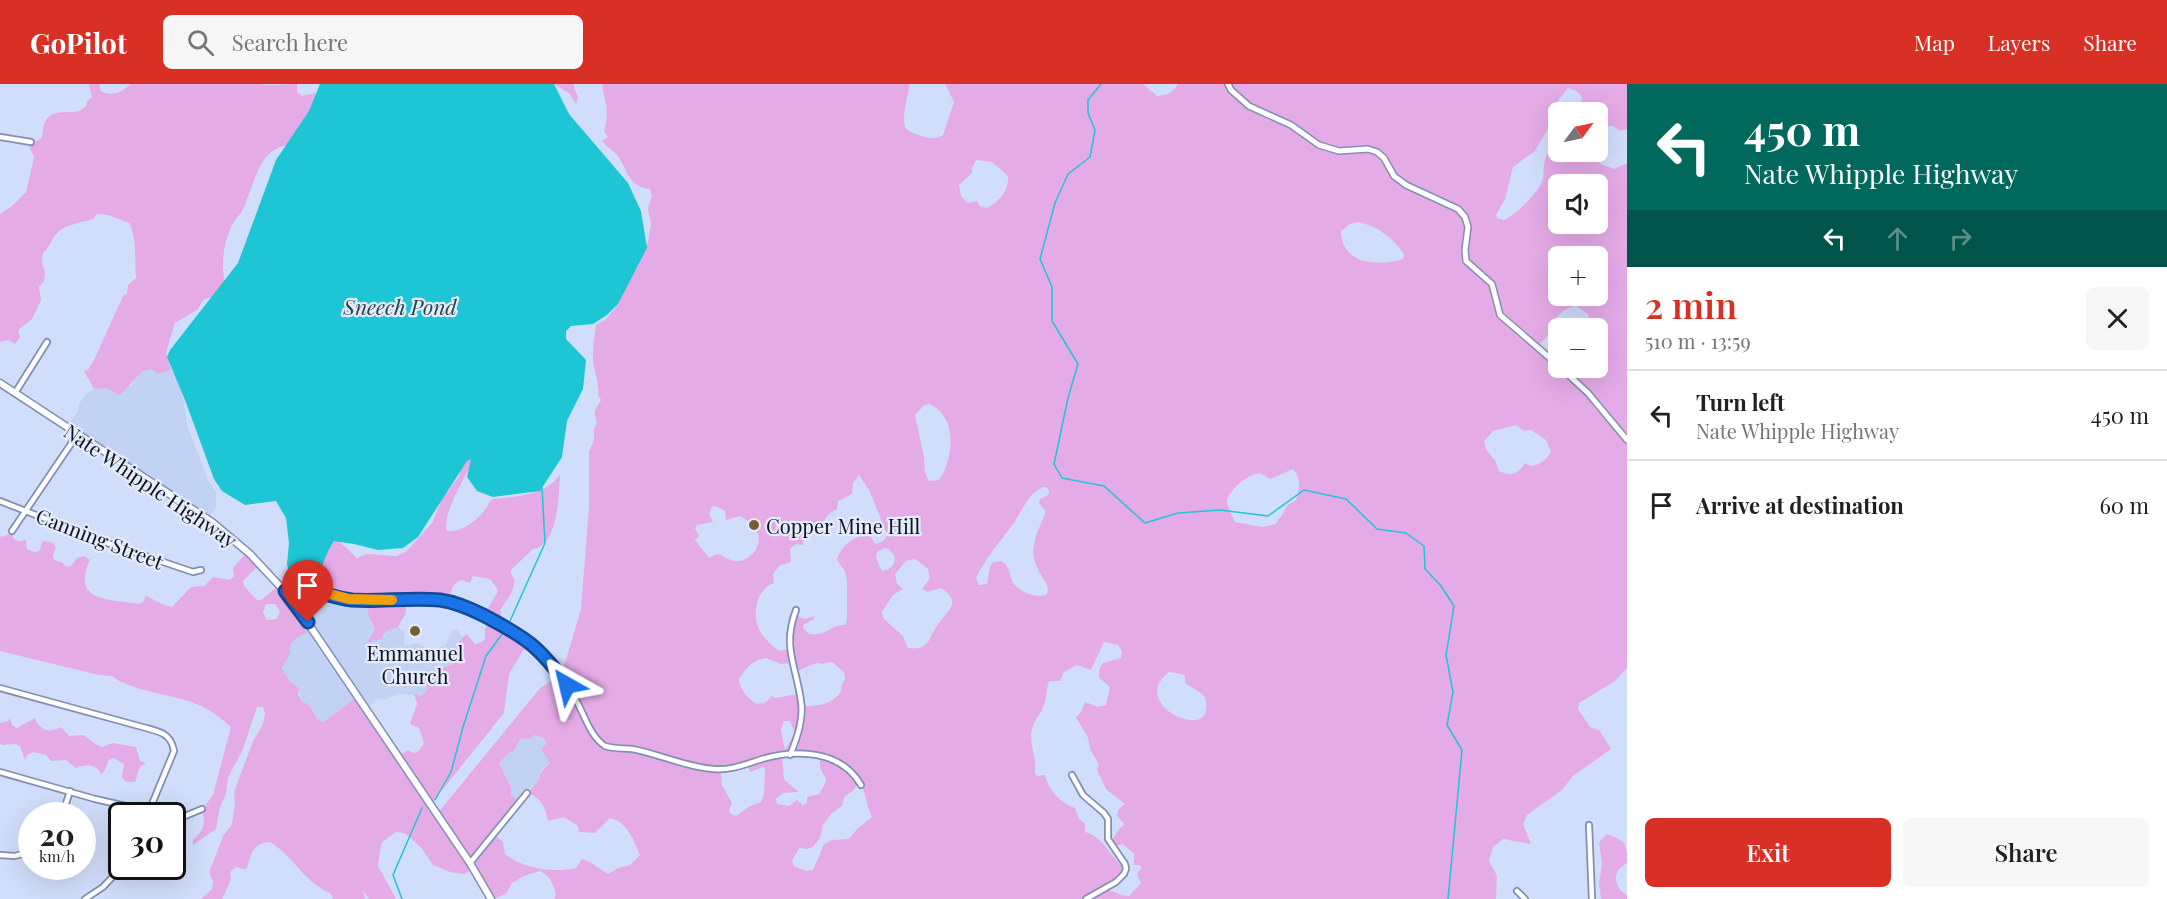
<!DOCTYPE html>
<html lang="en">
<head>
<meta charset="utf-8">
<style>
  body { margin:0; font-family:"Playfair Display",serif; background:#f6f6f6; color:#202124; height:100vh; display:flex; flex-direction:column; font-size:22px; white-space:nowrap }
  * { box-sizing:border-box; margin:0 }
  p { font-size:20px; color:#757577 }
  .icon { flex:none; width:33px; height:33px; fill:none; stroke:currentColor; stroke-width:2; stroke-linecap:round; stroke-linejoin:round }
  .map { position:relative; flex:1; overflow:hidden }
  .drawer { display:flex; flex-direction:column; background:#fff; width:540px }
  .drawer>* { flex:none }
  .guide { background:#00695c; color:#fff; overflow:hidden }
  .needle { width:39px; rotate:57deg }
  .tools { position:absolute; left:1548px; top:18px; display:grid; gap:12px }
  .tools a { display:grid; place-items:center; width:60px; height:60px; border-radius:9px; background:#fff; box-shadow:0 6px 24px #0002; font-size:30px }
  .speed { position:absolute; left:18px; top:718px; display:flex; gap:12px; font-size:30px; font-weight:700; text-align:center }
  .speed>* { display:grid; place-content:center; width:78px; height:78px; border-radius:50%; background:#fff; box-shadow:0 6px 24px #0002; line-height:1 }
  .speed small { font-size:15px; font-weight:400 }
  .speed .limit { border:3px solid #111; border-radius:9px; background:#fff; color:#111 }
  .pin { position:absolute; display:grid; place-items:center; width:51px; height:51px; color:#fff; margin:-62px -26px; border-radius:50% 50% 50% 0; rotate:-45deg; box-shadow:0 0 6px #0007 }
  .pin .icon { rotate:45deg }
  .me { position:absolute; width:66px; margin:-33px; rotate:323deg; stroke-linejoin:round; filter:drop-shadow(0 0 4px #0008) }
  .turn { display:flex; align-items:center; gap:21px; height:126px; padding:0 18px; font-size:27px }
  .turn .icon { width:78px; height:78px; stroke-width:2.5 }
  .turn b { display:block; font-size:42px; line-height:51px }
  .lanes { display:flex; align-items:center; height:57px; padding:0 18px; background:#0003; justify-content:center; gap:30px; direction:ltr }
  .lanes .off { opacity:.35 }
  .round { display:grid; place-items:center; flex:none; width:63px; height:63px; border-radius:9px; background:#f6f6f6 }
  .headline { display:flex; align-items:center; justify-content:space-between; height:102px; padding:0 18px }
  h1 { font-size:36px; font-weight:600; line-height:45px; color:#d93025 }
  .cta { display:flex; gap:12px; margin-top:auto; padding:12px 18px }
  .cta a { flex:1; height:69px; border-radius:9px; background:#d93025; color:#fff; font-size:24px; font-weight:600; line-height:69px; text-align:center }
  .cta a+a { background:#f6f6f6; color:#202124 }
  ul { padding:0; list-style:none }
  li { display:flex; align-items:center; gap:18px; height:90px; padding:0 18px; border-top:2px solid #e0e0e0 }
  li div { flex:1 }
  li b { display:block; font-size:22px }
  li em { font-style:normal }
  header { display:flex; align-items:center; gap:36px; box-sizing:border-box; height:84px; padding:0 30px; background:#d93025; color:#fff }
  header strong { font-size:28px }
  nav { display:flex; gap:33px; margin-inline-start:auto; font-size:21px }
  .search { width:420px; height:54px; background:#f6f6f6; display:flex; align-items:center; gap:15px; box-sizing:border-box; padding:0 21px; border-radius:9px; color:#757577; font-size:22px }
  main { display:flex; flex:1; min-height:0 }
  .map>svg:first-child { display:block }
  .built { fill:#c2d2f4 }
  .green { fill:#e5abe7; fill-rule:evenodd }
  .water { fill:#1ec5d5 }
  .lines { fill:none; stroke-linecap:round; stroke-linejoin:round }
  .stream { stroke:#1ec5d5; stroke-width:1.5 }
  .minor-casing { stroke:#8190b2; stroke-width:8 }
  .tertiary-casing { stroke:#8190b2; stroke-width:8 }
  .secondary-casing { stroke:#8190b2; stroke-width:9 }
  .minor { stroke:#fff; stroke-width:4.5 }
  .tertiary { stroke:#fff; stroke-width:5 }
  .secondary { stroke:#fff; stroke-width:6 }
  .route-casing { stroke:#114b97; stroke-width:15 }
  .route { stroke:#1a73e8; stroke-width:10 }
  .slow { stroke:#f59e0b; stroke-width:10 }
  .poi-dot { fill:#755f2e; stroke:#e4ebfa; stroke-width:2 }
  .labels { text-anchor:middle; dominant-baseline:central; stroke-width:4.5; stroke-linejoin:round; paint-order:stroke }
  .street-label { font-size:20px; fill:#0c111e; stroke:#e4ebfa }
  .poi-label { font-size:20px; fill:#0c111e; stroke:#e4ebfa; text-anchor:start }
  .water-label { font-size:21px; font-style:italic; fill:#244347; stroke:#e4ebfa }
</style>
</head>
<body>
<header>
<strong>GoPilot</strong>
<div class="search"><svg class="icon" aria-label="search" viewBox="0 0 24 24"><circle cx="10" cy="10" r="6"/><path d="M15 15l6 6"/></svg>Search here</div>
<nav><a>Map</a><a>Layers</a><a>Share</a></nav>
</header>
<main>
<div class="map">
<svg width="1627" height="815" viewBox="0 0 1627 815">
  <rect width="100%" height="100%" fill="#d1defb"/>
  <g class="built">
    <polygon points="152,285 158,290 171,286 181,302 188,344 208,396 216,407 216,423 207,437 66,343 79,326 78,321 86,310 99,303 106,304 113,309 131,301 143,287"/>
    <polygon points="300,503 369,516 371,539 375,546 368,557 384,554 386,547 398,543 405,548 404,560 408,562 414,559 419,560 428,566 439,564 446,560 453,545 457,546 462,553 459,556 453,580 435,587 436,589 434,590 421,592 418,596 428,604 422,612 401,610 385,615 378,614 366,626 347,622 323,638 320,638 310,622 302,617 298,603 289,596 282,584 290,561 298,553 287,506"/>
    <polygon points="535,651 545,654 548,659 550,679 542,685 536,700 529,705 520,718 511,711 499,679 510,668 513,668 521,654 530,655"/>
  </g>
  <g class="green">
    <path d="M89,0H99L101,7C112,13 122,8 131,0H260C272,2 284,0 297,0V8L302,12L320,8L292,61C257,62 255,102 242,127C240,131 236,134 234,138C223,157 221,180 225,201L216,212L204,215L197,226L175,239L166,268L171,286L158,290L152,285L143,287L120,311L105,304L94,305L84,287L88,286L95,274L123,212L127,210L128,201L136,194C134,175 138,157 129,139L108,131L97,130L93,135C79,140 64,139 54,153C50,159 49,164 43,169L42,179L45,188L44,197L39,203L41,216L32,235L18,246L20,253L15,260L8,256L0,258V130L11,123L26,108L34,73L27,58H34L41,55C44,49 42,41 46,36C57,21 76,35 87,21L86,18L92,13Z"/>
    <polygon points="554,0 573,0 578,13 576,20 570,10"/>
    <path d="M602,0H910C907,15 902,29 905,44C914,51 933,58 943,51L954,18L945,0H1143L1157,12C1168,11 1172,9 1178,0H1627V45L1620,47L1613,42H1598V28H1571L1581,18L1582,13L1576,7L1568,4L1560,14L1548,34L1550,41L1535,67L1513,83L1505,115L1496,131L1497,134L1504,136C1516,131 1539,108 1543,95C1544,89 1543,82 1545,76C1550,63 1554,60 1556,45H1558V68H1590L1601,80L1614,85L1627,79V584L1615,597L1579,619L1578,625L1590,643L1599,646L1611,665L1573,692L1562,706L1527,731L1523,740L1531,760L1503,755L1493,763L1489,777L1497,792L1496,815H554L556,811C554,800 550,792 540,787L524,792L512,799L506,810L493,815L473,785L464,790L450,788L433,781L422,765L411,754L404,749L396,748L385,756L381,760L378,782L396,815H369L363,806L365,815H333L330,809C303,797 295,774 270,758C253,759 251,769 247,784L244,785L236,783L230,788L231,795L222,815H201L212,805L213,797L209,789L223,752L232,740L235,720L234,708L253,657L263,640L265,630L263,623H257L243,665L228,694L226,710L220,723L216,745L193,761V756C204,746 206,741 202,726L213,711L231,643C220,634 210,625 196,620C175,611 127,606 112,592L99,591L0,567V452L3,453L12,448V452C16,458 19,458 26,456L27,465L34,468L39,467L43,457L53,459L56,463L53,471L54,476L62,478L65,482L70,483L77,474L84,472L90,476C70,518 110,515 139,520L143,518L146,512C155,516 162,521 172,523L191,503L204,502L213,493L230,496L234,492L233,484L246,469L258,482L243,497L244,502L257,516H261L278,502L312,546L298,553L290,561V569L282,584L289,596L299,604L298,610L302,617L310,622L318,636L323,638C336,630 345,621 357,613L398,672L408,666L413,669L419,667L424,659L419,644L410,640L417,620L414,610L422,612L428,604L418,596L421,592L434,590V587L453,580C452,567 456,557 467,550L475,560L482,558L485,555V545L490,536L485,531C488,522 495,515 498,506L490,495L473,492L470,499L462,496C452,499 451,507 449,517H406V529L398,543L386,547L382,555L367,558L375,546L368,530L369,516L348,515L299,503L302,498L315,496L323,468L335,455L338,456L357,474L367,470L396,472L406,468L432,439L442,415L458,394L464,378L471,374L472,379C465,392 441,434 447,447C460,449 477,437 485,426C488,422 488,418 493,415C518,412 544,412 560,391C559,411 558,462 533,465L511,486V490L515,497L511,510L500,526L502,534L530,550L529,557L509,590L504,629L431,720L437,730L540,604L552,597L565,579L581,525L589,422V368L594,356V345L597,339C593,327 595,326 601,316L598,311C600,301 594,287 593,276C592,265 595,252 596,241L605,236L618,221L623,205L638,183L648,157L651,140L648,124L652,112L650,105C628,103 628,86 617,71C613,66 606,63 602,57L608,53L604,47C610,27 605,19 602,0ZM976,76L992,78L1008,92C1009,107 1000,117 987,124L980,122L977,117L967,119L961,112L959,101L972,89V84ZM1558,100H1598V140H1558ZM1359,138C1379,143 1393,154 1404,170L1403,175C1378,183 1341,180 1341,147L1350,140ZM1558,172H1598V212H1558ZM1576,222L1588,230L1592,244H1598L1601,261L1598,267V284H1558L1539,261L1552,247C1552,234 1564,224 1576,222ZM929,320C958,332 954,374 939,396L929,397L925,389L924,373L915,331L923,322ZM1516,341L1524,347L1531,346L1546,356L1551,368C1545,377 1540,381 1530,382L1525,379C1517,390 1512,393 1499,387L1495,376L1486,366L1484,357L1493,347ZM1293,385C1301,395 1300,404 1296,416L1288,421L1276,440L1262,443L1235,438L1227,420V415C1234,402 1246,391 1260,389L1270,395ZM859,391L870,408L887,451C885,457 881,459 875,460L870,451C856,450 840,462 837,476L845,488L847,497V535L845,541C831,540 826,553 809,550L803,544V541L814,535L815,532L805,535L794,530L789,565L779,567C771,561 761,552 758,542C752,528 758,504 774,499L773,490L779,482L791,478L790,465L796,460L803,461C804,451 813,447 821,446C825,435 825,431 837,425L838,417L852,410L853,399ZM1043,403L1048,404L1049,408L1048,411L1040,415L1039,419L1045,426V430C1038,447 1028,465 1037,483C1040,491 1046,497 1048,505L1047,510C1038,515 1022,509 1015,501C1008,493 1012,483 1001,477L993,478L990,483L987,500L979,501L976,494C985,475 998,460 1011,443C1022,429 1026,411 1043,403ZM715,422L725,427L726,436L740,432C747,436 754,440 757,448C764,461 749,479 735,477C728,476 724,472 717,470L709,474L695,456L699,452L695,444L697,441L713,438L709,430L712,423ZM885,464L889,465L895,473C895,481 890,486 882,487L876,474L877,468ZM915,475L928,485L930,494L922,505L928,508L941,504C962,518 949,525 939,539C928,553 931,567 908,564L903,552L883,534L882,528L893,511L903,505L897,500L895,490L906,477ZM266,520H275L280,527L277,535L267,536L263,528ZM1104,558L1118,561L1122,567L1121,574L1103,579L1099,586V594L1110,603L1106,621L1098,623L1085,618L1081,628L1076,633L1088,654L1090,665L1099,681L1097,686L1106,705L1125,720L1118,726L1117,732L1124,740L1118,746L1111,759L1113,763L1123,760L1134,770V781H1139L1142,783L1137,790L1141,799L1129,812C1118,812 1116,805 1101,806C1110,800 1122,795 1122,782C1108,770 1104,753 1085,748V740L1079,735L1075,724C1059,718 1049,707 1045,691L1037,692L1035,689C1037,676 1031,665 1031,651C1032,638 1040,632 1044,621C1047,614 1046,605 1049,597H1060L1064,588L1077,581L1091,586ZM766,574L781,580L792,579L795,588C804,585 810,580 819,579L822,580L832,578L844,588L845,596L841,602L842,606C832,621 819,622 803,622L799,610L775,614L772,612L765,619L757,620C747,614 740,606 739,595C747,584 752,576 766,574ZM1169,588L1182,590L1185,592V599C1190,603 1200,607 1204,612C1206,616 1207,621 1206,626C1203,654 1129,619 1169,588ZM784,637H790L795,649L785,666L781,646ZM535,651L544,654L547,659L541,665L550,679C539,687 541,693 535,701C532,704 530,706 528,709C541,713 546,725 548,737L564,733L578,742L579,748L595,749L610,734C628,738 633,756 640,771L630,781L618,784L608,790L590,778L582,775L576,784C553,789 523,785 505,770L503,758L495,751L520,718L511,711V704L499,679L510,668H513L521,654L530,655ZM821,671C821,675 819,678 820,681C822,697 833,689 819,710L807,713V719L803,721L797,716L789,722L777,720L776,715L783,709L799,708L784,696L782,672ZM748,681L750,688L763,683L765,685L764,711L761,718L750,722L736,732L731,730L729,726L732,719L722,701L721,686ZM859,697C866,707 866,722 872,733L857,745L849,755L832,756L824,760L813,786L806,787L794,782L792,777L799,764L807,765L813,763L820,754L823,741L831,730L842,722L845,712L854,706Z"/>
    <path d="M10,634L12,641L17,644L35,634C41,648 49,649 61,643L69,652L84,651L95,660L102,663L113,659L136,663L140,677L146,679L140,683L135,698H126L122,693L124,680L114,674L109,676L104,688L101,690C97,680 85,680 76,684L66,676L51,677L46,671L33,668L27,671L25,676L20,662L15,660L2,661L0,659V639L8,637Z"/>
    <path d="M1607,750C1625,757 1627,758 1627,778C1625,781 1622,782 1619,785C1612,794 1618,807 1627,811V815H1601L1599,799L1602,780L1599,758Z"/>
  </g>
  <path class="water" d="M320,0H554L569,30L628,99L641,127L647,164L618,220L607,231L593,240L571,242L566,247V255L586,276L583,305L567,337L562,373L540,407L493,413L477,407L467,393L471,375L467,377L418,453L403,464L378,466L354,460L334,457C325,469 323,484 315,497H292L287,480L289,459L286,434L276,417L245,421L222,407L214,395L185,316L167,273L170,266L238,179L276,76L309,27Z"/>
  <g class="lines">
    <g class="stream">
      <polyline points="1101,0 1088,16 1088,29 1095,46 1090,73 1068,90 1055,119 1040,175 1052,203 1052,237 1078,280 1068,314 1054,380 1062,394 1104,402 1145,439 1178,429 1220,426 1268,432 1304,406 1346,415 1377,445 1406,449 1424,462 1425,485 1441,502 1454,522 1446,571 1453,608 1447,641 1462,666 1448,815"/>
      <polyline points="510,537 545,459 542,404"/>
      <polyline points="435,716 451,688 463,643 486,572 505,546"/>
      <polyline points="402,815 393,791 422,724"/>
    </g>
    <defs>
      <g id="minor">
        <polyline points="0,53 31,58"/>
        <polyline points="15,309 47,258"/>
        <polyline points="0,417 110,460 193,488 201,486"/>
        <polyline points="12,447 77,351"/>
        <path d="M285,507C313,501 325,514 352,516C381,518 410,514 439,516C467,519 522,547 541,568C554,583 566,599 576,616C585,632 590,652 605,662C614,665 623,664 632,665C659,670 686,683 713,685C730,687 746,680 762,675C797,665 841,666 861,701"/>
        <path d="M0,604L146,644C161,648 171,650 174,667L147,732"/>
        <path d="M790,671C797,655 804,635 801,617C796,581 782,563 796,526"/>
        <polyline points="0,688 95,715 170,732"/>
        <polyline points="1072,691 1083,711 1104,729 1108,735 1108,755 1125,780 1126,785 1124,790 1116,798 1086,815"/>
        <polyline points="62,732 70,707"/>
        <polyline points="172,732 185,732 202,725"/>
        <polyline points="1589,741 1592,815"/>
        <polyline points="0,771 15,772 32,767"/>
        <polyline points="470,779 527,709"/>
        <polyline points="1517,807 1525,815"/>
        <polyline points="85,815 103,803 122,783"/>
      </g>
      <g id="tertiary">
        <polyline points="1228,0 1231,6 1249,22 1291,41 1319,61 1339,67 1368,65 1377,68 1384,74 1394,92 1406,101 1458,125 1465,133 1468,143 1465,166 1466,177 1492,200 1500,231 1558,281"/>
        <polyline points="1561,284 1588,309 1627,356"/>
      </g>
      <polyline id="secondary" points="0,299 212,438 250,470 291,514 470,779 491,815"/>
    </defs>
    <use href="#minor" class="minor-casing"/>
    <use href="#tertiary" class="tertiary-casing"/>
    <use href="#secondary" class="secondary-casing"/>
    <use href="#minor" class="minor"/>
    <use href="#tertiary" class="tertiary"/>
    <use href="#secondary" class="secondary"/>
  </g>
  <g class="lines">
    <defs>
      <path id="route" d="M308,538L285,507C313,501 326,513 352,516C381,518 411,513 440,516C454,518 471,525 483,531C525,553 539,562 567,601"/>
    </defs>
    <use href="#route" class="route-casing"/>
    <use href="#route" class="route"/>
    <polyline class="slow" points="323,508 349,515 392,516"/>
  </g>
  <g class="poi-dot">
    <circle cx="754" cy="441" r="6"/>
    <circle cx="415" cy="547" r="6"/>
  </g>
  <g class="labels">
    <g class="street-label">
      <text transform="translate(151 401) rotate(34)">Nate Whipple Highway</text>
      <text transform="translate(100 454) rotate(21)">Canning Street</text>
    </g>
    <g class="poi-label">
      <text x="766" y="441">Copper Mine Hill</text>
      <text x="415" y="568" text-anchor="middle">Emmanuel<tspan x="415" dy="23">Church</tspan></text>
    </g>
    <g class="water-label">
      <text x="400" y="222">Sneech Pond</text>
    </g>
  </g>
</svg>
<div class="tools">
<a><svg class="needle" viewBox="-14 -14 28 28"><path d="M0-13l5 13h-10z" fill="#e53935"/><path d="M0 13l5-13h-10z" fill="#757577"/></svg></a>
<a><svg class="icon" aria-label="sound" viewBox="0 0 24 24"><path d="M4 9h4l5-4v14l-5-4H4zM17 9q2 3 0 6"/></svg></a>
<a>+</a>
<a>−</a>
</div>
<div class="speed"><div>20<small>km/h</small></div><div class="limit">30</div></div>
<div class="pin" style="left:308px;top:538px;background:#d93025"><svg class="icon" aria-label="arrive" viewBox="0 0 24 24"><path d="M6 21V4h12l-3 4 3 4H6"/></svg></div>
<svg class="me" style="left:567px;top:601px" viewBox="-20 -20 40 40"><path d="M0-17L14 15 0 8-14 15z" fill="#1a73e8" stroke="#fff" stroke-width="4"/></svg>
</div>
<section class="drawer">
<div class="guide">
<div class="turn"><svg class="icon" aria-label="left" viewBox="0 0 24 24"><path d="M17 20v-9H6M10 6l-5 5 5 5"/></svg><div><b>450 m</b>Nate Whipple Highway</div></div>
<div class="lanes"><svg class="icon" aria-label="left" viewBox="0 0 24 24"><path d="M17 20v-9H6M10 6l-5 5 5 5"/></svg><svg class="icon off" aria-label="ahead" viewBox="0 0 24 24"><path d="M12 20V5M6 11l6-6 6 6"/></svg><svg class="icon off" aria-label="right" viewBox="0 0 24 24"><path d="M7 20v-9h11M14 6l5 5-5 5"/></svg></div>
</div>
<div class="headline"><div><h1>2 min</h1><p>510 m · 13:59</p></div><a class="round"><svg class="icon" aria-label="close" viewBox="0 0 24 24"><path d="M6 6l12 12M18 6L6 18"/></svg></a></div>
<ul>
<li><svg class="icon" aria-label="left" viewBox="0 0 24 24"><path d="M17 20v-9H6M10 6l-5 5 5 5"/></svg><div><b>Turn left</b><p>Nate Whipple Highway</p></div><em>450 m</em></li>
<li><svg class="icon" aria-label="arrive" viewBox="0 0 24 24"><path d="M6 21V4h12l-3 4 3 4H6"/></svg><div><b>Arrive at destination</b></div><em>60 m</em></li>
</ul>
<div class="cta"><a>Exit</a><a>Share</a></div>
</section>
</main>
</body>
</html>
